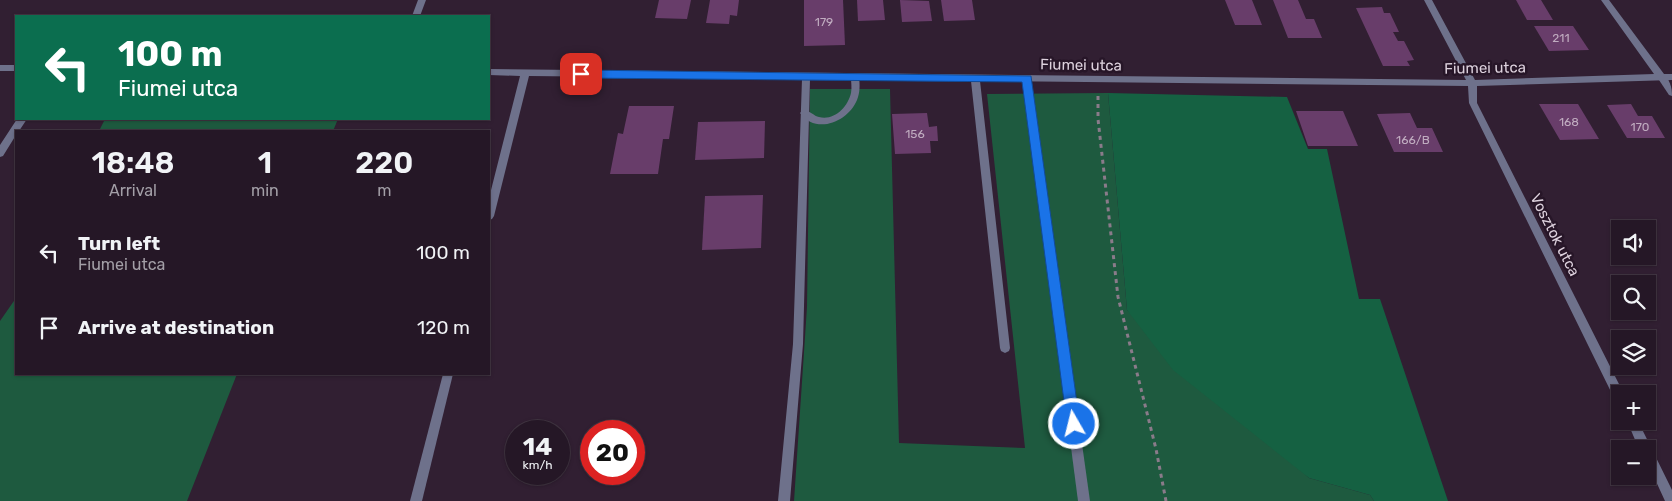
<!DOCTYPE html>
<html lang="en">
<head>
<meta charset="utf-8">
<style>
  body { margin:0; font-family:Rubik,sans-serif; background:#312432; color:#f1f3f6; height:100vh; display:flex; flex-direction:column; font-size:19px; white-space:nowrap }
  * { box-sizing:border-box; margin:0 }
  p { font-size:16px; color:#a39fa7 }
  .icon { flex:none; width:28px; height:28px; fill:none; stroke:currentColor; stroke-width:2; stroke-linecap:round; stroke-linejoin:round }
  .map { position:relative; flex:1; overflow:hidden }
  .drawer { position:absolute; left:15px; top:130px; width:475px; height:245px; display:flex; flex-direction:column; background:#251726; border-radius:0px; box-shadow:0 1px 4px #0004,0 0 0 1px #423643 }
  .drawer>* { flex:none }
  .guide { position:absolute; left:15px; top:15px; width:475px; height:105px; border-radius:0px; box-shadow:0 1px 4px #0004,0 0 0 1px #423643; background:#0b6e4f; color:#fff; overflow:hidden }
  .tools { position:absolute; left:1611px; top:220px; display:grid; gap:10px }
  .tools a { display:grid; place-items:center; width:45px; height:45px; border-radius:0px; background:#251726; box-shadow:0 1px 4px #0004,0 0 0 1px #423643; font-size:25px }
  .speed { position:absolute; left:505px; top:420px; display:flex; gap:10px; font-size:25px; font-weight:700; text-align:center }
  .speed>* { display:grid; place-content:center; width:65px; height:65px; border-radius:50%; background:#251726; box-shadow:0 1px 4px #0004,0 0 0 1px #423643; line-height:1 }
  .speed small { font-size:12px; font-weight:400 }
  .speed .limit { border:8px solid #d22; background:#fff; color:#111 }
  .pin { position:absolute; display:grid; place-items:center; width:42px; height:42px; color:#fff; margin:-21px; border-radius:10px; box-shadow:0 2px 8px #0006 }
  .me { position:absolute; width:55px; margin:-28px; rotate:352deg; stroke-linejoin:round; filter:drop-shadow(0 0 4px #0008) }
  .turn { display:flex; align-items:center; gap:18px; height:105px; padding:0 20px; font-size:22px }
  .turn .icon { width:65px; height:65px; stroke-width:2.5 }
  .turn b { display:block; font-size:35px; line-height:42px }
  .eta { display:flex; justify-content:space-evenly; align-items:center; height:85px; text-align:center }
  .eta b { font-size:30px; font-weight:600; line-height:35px }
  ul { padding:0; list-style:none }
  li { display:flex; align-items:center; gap:15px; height:75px; padding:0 20px }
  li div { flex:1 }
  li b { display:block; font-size:19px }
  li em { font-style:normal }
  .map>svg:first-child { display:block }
  .green { fill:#1e5a3f }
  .forest { fill:#156142 }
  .building { fill:#683d6a }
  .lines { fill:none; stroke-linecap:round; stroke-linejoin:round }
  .path { stroke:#8a7b8a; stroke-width:3; stroke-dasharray:4 4; stroke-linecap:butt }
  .service { fill:#6e718b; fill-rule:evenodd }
  .minor { fill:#6e718b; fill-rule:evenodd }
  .route { fill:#1a73e8; stroke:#114b97 }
  .labels { text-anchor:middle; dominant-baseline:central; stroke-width:5; stroke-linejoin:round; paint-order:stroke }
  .number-label { font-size:12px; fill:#c0acc0 }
  .street-label { font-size:15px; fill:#ddd1dd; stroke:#271628 }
</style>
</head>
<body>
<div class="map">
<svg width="1672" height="501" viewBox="0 0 1672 501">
  <rect width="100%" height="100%" fill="#311f32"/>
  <g class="green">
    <polygon points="810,89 890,89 899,443 1025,448 987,94 1108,93 1127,310 1309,478 1370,495 1374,501 794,501 807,307"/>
    <polygon points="105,119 338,119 333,131 99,131"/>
    <polygon points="16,298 16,374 237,374 187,501 0,501 0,321"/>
  </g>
  <polygon class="forest" points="1108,93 1287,97 1308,149 1327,149 1359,299 1380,299 1448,501 1374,501 1370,495 1309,478 1173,370 1127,310"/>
  <g class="building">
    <polygon points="659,0 691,0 687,19 655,18"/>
    <polygon points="710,0 739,0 737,16 730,15 729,24 706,23"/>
    <polygon points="804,0 843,0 845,45 804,46"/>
    <polygon points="857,0 883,0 885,20 858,21"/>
    <polygon points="900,0 929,1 932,21 902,22"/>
    <polygon points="941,0 972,0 975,20 944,21"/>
    <polygon points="1225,0 1252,0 1262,25 1235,25"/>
    <polygon points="1273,0 1298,0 1306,19 1314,19 1322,38 1288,38"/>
    <polygon points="1516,0 1541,0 1553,20 1527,20"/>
    <polygon points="1382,7 1384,13 1390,13 1399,32 1393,32 1398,41 1404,41 1414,60 1407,61 1410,66 1383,66 1356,8"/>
    <polygon points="1534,26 1573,26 1589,50 1549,51"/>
    <polygon points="1539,104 1578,104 1599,139 1560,140"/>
    <polygon points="1631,104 1638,116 1652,116 1665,138 1627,138 1607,105"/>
    <polygon points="629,106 674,106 669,139 663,139 658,174 610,174 618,133 623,134"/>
    <polygon points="1296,111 1343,111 1358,146 1308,146"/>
    <polygon points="927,113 929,127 937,126 938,141 930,141 931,153 895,154 892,114"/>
    <polygon points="1410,113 1417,128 1432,128 1443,152 1394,152 1377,114"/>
    <polygon points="765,121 764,158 695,160 698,122"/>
    <polygon points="763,195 761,248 702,250 705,196"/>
  </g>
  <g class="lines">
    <polyline class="path" points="1098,96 1098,119 1118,297 1156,449 1166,501"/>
    <g class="service">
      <path d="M855,74L859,77C860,85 860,93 857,100C848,122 816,135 800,113L802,111L805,110C810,111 814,116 819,117C834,121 848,107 851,93C852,88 851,82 851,77Z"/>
      <path d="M1661,74C1670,78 1672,87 1672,96L1669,95L1657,77Z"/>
      <polygon points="1027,76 1031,79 1090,501 1078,501 1023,79"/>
    </g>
    <g class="minor">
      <polygon points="418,0 426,0 420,16 412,16"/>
      <polygon points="1424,0 1432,0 1475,80 1654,74 1601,0 1609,0 1664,74 1672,74 1672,80 1477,86 1477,103 1624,394 1620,394 1620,403 1616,402 1469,103 1468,86 980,81 1010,348 1009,351 1005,353 1001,351 1000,348 971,81 810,79 803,344 790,501 778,501 793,344 802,79 529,76 494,216 492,219 489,220 489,198 520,76 489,75 489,69 1466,80"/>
      <rect x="0" y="65" width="16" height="6"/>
      <polygon points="17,119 27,119 19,131 16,131 16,135 3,156 0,157 0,145"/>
      <polygon points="443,374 453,374 422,501 410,501"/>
      <polygon points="1627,421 1638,421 1672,490 1672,501 1665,501 1648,464 1648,449 1639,449"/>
    </g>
  </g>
  <polygon class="route" points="581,70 1031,76 1080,424 1078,429 1074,430 1069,429 1067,424 1022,82 581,78 576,74"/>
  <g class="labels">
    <g class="number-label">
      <text x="824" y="22">179</text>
      <text x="1561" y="38">211</text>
      <text x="1569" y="122">168</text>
      <text x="1640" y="127">170</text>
      <text x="915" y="134">156</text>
      <text x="1413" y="140">166/B</text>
    </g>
    <g class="street-label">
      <text transform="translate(1081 65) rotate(1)">Fiumei utca</text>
      <text transform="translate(1485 68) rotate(-1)">Fiumei utca</text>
      <text transform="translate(1555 235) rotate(63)">Vosztok utca</text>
    </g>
  </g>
</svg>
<div class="tools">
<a><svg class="icon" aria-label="sound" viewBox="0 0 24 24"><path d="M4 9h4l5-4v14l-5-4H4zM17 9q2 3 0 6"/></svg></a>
<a><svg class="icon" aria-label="search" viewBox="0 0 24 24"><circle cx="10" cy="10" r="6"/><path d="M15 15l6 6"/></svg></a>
<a><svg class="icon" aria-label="layers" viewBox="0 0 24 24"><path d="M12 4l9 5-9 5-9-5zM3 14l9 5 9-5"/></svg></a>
<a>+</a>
<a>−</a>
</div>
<div class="speed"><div>14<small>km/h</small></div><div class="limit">20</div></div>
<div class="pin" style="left:581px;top:74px;background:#d93025"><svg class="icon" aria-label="arrive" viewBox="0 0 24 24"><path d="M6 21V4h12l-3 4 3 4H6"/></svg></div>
<svg class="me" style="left:1074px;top:424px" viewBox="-20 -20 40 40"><circle r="17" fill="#1a73e8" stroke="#fff" stroke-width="3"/><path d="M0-11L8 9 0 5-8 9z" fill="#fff"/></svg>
<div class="guide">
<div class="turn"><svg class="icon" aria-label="left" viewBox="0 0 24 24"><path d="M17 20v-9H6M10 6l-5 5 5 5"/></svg><div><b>100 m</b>Fiumei utca</div></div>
</div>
<section class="drawer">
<div class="eta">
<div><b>18:48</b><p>Arrival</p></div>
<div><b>1</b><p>min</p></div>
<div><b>220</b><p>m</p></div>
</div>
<ul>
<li><svg class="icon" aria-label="left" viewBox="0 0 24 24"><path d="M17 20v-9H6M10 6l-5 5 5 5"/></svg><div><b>Turn left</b><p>Fiumei utca</p></div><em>100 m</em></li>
<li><svg class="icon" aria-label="arrive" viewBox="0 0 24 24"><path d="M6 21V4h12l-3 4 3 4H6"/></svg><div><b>Arrive at destination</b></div><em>120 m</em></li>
</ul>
</section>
</div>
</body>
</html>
